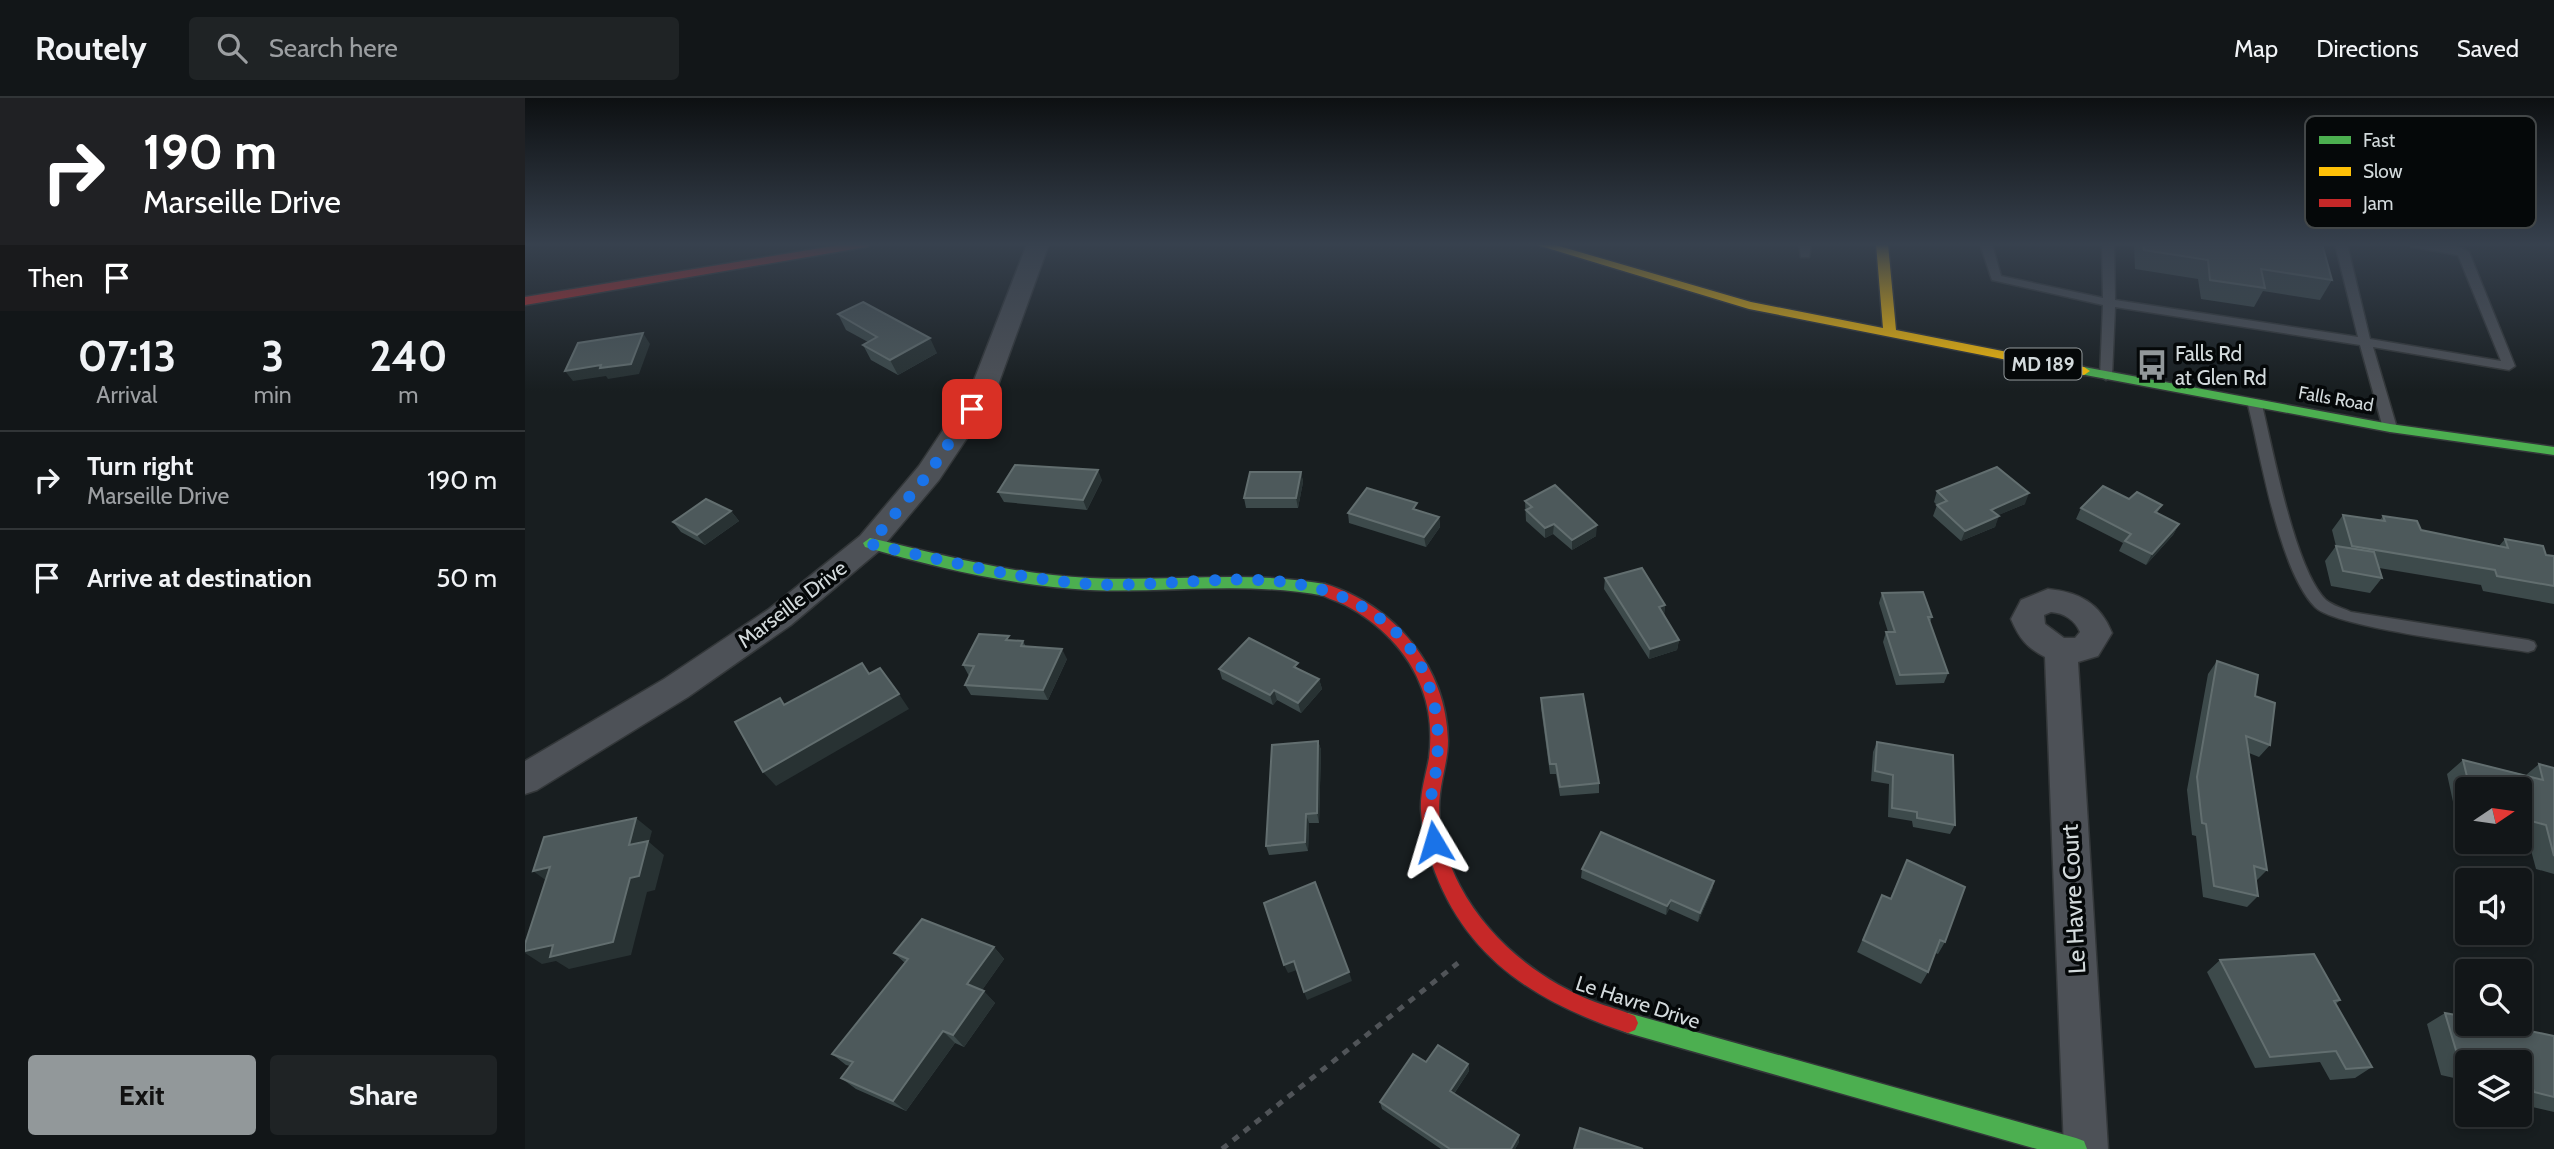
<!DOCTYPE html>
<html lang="en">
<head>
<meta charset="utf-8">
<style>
  body { margin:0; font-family:Cabin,sans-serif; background:#1f2325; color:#f1f3f6; height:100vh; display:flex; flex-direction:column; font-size:26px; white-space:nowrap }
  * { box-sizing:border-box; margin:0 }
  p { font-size:23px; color:#9c9fa2 }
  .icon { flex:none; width:38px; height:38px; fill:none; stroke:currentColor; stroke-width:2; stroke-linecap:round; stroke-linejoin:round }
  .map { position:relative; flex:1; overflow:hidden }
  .panel { display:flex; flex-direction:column; background:#121618; width:525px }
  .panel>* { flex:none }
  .guide { background:#202124; color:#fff; overflow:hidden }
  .needle { width:46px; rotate:77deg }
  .fabs { position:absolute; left:1930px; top:679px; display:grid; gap:14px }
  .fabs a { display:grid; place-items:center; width:77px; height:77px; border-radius:7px; background:#121618; box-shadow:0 4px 10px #0003,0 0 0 2px #313537; font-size:35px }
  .pin { position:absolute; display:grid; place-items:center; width:60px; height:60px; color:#fff; margin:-30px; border-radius:14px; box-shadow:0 4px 10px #0006 }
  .me { position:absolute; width:77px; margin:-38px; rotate:353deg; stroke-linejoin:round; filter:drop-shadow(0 0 5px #0008) }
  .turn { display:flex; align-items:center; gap:24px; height:147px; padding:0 28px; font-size:32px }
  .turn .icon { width:91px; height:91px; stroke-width:2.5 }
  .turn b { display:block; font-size:49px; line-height:60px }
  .then { display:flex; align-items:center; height:66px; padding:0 28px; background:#0003; gap:14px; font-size:26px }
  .eta { display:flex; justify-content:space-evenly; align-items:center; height:119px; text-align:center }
  .eta b { font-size:42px; font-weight:700; line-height:49px }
  .action { display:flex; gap:14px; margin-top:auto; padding:14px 28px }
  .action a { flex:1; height:80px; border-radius:7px; background:#92989a; color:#111; font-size:28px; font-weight:700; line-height:80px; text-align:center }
  .action a+a { background:#1f2325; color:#f1f3f6 }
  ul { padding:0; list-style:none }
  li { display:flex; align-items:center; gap:21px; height:98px; padding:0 28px; border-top:2px solid #313537 }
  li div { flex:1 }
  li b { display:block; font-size:26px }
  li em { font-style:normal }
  header { display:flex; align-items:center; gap:42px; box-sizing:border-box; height:98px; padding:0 35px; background:#121618; border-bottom:2px solid #313537 }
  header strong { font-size:33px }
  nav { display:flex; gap:38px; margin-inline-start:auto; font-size:24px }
  .search { width:490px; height:63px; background:#1f2325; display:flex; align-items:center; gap:18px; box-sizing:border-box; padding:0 24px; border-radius:7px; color:#9c9fa2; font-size:26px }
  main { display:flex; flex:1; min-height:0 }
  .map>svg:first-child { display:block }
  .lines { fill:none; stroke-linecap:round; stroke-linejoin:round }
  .lane-casing { stroke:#333739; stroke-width:3 }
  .street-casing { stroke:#333739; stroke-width:3 }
  .fast-casing { stroke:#333739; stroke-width:3 }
  .slow-casing { stroke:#333739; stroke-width:3 }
  .jam-casing { stroke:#333739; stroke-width:3 }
  .path { stroke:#505458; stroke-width:5; stroke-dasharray:7 7; stroke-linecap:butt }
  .lane { fill:#4d5157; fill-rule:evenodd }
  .street { fill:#4d5157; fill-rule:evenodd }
  .fast { fill:#4caf50; fill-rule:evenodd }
  .slow { fill:#ffc107; fill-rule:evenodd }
  .jam { fill:#c62828; fill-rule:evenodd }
  .wall { fill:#3d4a4b }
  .shaded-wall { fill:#283233 }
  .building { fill:#4d595b; stroke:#626e6f; stroke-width:2 }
  .route { stroke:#1a73e8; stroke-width:12; stroke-dasharray:0 21.6 }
  .labels { text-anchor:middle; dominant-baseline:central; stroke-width:7; stroke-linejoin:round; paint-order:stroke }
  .far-street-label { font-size:18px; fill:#d3dadc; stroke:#050809 }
  .shield { fill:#050809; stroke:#959b9d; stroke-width:2 }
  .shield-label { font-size:19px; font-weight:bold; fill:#d3dadc }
  .poi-label { font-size:21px; fill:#d3dadc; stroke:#050809; text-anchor:start }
  .street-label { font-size:21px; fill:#d3dadc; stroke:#050809 }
  .near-street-label { font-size:24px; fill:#d3dadc; stroke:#050809 }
  .key { fill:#050809; stroke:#434748; stroke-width:2 }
  .key-label { font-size:19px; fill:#d3dadc }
</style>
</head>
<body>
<header>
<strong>Routely</strong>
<div class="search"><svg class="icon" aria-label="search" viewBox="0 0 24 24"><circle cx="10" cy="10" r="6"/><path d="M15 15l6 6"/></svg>Search here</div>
<nav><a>Map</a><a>Directions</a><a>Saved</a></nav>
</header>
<main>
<section class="panel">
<div class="guide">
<div class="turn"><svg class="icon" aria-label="right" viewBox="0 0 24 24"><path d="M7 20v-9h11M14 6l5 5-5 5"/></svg><div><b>190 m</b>Marseille Drive</div></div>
<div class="then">Then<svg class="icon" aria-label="arrive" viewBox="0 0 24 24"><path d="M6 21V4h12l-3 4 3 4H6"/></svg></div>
</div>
<div class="eta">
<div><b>07:13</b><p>Arrival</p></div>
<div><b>3</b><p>min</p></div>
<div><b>240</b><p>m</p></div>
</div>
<ul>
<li><svg class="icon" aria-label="right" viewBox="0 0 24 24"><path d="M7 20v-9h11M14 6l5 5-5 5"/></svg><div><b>Turn right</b><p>Marseille Drive</p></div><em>190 m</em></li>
<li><svg class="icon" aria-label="arrive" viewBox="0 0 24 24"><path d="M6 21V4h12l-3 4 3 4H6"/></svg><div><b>Arrive at destination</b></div><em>50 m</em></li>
</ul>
<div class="action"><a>Exit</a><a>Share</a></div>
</section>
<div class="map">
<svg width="2029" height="1051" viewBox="0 0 2029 1051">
  <rect width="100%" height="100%" fill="#181e20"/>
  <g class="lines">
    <defs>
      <g id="lane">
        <polygon points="1274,146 1286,146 1284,159 1276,159"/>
        <path d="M1455,146H1467L1476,178L1578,200L1577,146H1589L1590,202L1833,239L1810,146H1822L1845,241L1976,263L1933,157L1887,149L1881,146C1900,146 1928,143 1944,154L1990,268L1984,272L1848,249L1872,330L1865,334L1858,330L1835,247L1590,209L1587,278L1581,282L1575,278L1578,207L1467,182Z"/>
        <path d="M1730,303L1737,307C1748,352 1770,472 1801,502C1808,508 1818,510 1826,514L2003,542L2009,544L2011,548L2009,552L2003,554C1966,548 1810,530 1790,509C1754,473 1736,358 1723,307Z"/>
      </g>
      <g id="street">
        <polygon points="502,146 524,146 472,290 448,331 414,382 355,452 266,527 163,599 12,692 0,696 0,663 139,581 244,511 335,438 394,368 446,290"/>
        <path d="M1523,491C1554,494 1575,505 1587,535L1573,558L1553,564L1583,1051H1539L1520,559C1502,550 1494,540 1486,521L1496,502ZM1526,514C1539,515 1550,522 1555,534L1550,540H1539L1520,526L1519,517Z"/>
      </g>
      <g id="fast">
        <polygon points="1559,269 1865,326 2029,349 2029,357 1865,334 1555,276 1553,273"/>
        <path d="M345,440C418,457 490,477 565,480C644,484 722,472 800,486L808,492L800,498C722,483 644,495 565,492C490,488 412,470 340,449L338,445Z"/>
        <polygon points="1103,915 1551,1040 1559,1043 1562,1051 1512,1051 1103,935 1096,932 1093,925 1096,918"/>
      </g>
      <polygon id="slow" points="1009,146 1027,146 1226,204 1358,230 1351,146 1363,146 1371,232 1559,269 1565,273 1559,277 1224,211"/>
      <g id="jam">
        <polygon points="320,146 347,146 341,149 0,207 0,199"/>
        <path d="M800,486C869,507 922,569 923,643C923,661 917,678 915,696C911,725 921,762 935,788C964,842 1014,882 1070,904C1083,909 1097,912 1110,918L1113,925L1110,932L1103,935C1016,906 944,864 910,774C903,755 897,733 896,712C895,694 901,677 904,660C907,637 905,612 897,591C884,554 854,525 820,507C811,502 798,500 792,492Z"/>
      </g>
    </defs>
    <use href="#lane" class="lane-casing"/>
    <use href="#street" class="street-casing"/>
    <use href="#fast" class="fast-casing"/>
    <use href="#slow" class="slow-casing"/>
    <use href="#jam" class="jam-casing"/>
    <polyline class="path" points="697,1051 933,865"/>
    <use href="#lane" class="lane"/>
    <use href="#street" class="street"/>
    <use href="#fast" class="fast"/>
    <use href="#slow" class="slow"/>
    <use href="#jam" class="jam"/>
  </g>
  <g class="wall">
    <polygon points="1609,146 1797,146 1807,182 1795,202 1738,193 1729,209 1676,201 1673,181 1610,171"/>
    <polygon points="313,216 412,255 373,277 346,262 338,247 343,244 321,232"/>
    <polygon points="776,374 778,384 773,410 721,410 719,400"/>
    <polygon points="577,382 562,412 479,404 473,394"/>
    <polygon points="1412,393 1500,406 1473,417 1470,429 1436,443 1408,418 1412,407 1409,404"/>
    <polygon points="1604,401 1637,407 1632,415 1654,426 1648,437 1621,467 1594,453 1598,445 1551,421 1556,410"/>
    <polygon points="1000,403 1071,438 1047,452 1028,436 1020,440 1001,423"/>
    <polygon points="892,412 914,419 915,429 901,449 824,425 823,415"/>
    <polygon points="206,413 214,423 180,447 156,434 148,424"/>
    <polygon points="1818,417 1855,422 1858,418 1896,432 1974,448 1980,441 2021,457 2029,458 2029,506 1958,493 1956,487 1854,470 1857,480 1845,495 1806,488 1800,463 1811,448 1807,432"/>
    <polygon points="1080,480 1140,507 1139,517 1154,542 1152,552 1124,561 1079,491"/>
    <polygon points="1357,495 1407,519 1405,524 1423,575 1419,585 1371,587 1358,544 1361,534 1363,534 1354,505"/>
    <polygon points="486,542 498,543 501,549 542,561 523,602 446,597 440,587 444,578 438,567"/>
    <polygon points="1692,563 1730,598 1745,647 1734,659 1724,655 1742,772 1731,783 1733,798 1722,809 1678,799 1671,738 1667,737 1662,692 1683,576"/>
    <polygon points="694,571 774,571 794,581 797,591 776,615 752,602 748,607 697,581"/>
    <polygon points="1016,600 1074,685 1074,695 1035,698 1031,676 1025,676 1016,610"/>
    <polygon points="793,643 796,652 794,725 784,725 783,753 744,757 741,748"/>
    <polygon points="1352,644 1430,727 1425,736 1388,729 1387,723 1363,719 1364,686 1346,683 1348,654"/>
    <polygon points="1938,662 2001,677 2014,666 2029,670 2029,776 2011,771 2003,741 1995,739 1995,691 1942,691 1942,716 1930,713 1922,676"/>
    <polygon points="1382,762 1420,844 1413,856 1410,855 1403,874 1396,886 1332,854 1357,797 1365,801"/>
    <polygon points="1057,771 1189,783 1187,792 1173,824 1144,811 1141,817 1056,780"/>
    <polygon points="469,849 479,861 457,892 470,905 439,949 430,945 381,1013 331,991 316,980 325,968 321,967 307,956 380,865 369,855"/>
    <polygon points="1695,862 1815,902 1811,906 1847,969 1830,980 1805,982 1795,964 1730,970 1682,874"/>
    <polygon points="1920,915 2029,938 2029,1014 1995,1006 1995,964 1942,964 1942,983 1916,977 1902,926"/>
    <polygon points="901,964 943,966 944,973 929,996 994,1037 994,1044 990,1051 916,1051 857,1011 855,1004"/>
  </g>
  <g class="shaded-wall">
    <polygon points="118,235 125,246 114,276 83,281 81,278 48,283 40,273"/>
    <polygon points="405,240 412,255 373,277 365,262"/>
    <polygon points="573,372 577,382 562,412 558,402"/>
    <polygon points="776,374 778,384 773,410 771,400"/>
    <polygon points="1504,395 1500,406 1462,422 1466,412"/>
    <polygon points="206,413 214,423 180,447 172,437"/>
    <polygon points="1474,418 1470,429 1436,443 1440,433"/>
    <polygon points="914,419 915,429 901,449 899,439"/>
    <polygon points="1029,426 1028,436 1020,440 1020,430"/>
    <polygon points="1654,426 1648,437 1621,467 1627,456"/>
    <polygon points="1072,427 1071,438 1047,452 1047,442"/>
    <polygon points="1140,507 1139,517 1134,509"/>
    <polygon points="1154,542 1152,552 1124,561 1125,551"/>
    <polygon points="537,551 542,561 523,602 518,592"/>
    <polygon points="794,581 797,591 776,615 773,605"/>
    <polygon points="749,592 752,602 748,607 745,597"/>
    <polygon points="374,596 384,611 251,688 238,674"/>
    <polygon points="793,643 796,652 794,725 792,715"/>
    <polygon points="781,716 784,725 783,753 780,744"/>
    <polygon points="111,720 127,733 124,744 139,757 130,792 122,794 106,857 44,871 31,863 17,866 0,855 0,853 28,847 104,747"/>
    <polygon points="25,769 26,786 8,773"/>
    <polygon points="1189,783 1187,792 1173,824 1175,815"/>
    <polygon points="1146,802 1144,811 1141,817 1142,808"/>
    <polygon points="469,849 479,861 453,898 442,886"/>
    <polygon points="769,863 772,872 763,875 759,867"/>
    <polygon points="824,874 827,883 782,902 779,894"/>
    <polygon points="459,893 470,905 439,949 428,937"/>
    <polygon points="418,933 430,945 381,1013 368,1003"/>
    <polygon points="943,966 944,973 926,1000 925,993"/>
    <polygon points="994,1037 994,1044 990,1051 986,1051"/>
  </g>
  <g class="building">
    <polygon points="1618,146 1797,146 1807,182 1736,171 1740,190 1685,182 1683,162 1619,152"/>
    <polygon points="338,204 405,240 365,262 338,247 352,239 313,216"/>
    <polygon points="118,235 106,266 75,270 76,267 40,273 53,245"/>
    <polygon points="490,367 573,372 558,402 473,394"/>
    <polygon points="1472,369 1504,395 1466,412 1474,418 1440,433 1412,407 1422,403 1412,393"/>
    <polygon points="725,374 776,374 771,400 719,400"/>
    <polygon points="1030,387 1072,427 1047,442 1029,426 1020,430 1001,412 1007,409 1000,403"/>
    <polygon points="1578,388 1604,401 1612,394 1637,407 1630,414 1654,426 1627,456 1600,443 1606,436 1556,410"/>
    <polygon points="842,390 892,405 888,411 914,419 899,439 823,415"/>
    <polygon points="181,401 206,413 172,437 148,424"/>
    <polygon points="1818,417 1860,423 1858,418 1892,423 1896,432 1983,450 1980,441 2018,448 2021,457 2029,458 2029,488 1972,478 1970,472 1827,448"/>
    <polygon points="1811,448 1849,454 1857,480 1818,473"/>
    <polygon points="1117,470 1140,507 1134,509 1154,542 1125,551 1080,480"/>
    <polygon points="1398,494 1407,519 1403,519 1423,575 1375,577 1361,534 1370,534 1357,495"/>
    <polygon points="454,536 484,538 481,542 498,543 496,548 537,551 518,592 440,587 449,568 438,567"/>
    <polygon points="724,540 773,565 769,569 794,581 773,605 749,592 745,597 694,571"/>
    <polygon points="1692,563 1733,577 1730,598 1750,605 1745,647 1721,638 1742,772 1729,768 1733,798 1689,788 1681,726 1677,725 1672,679"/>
    <polygon points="337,565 344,576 355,570 374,596 238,674 210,624 255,600 259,607"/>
    <polygon points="1058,596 1074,685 1035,689 1031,666 1025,666 1016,600"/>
    <polygon points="793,643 792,715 781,716 780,744 741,748 747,647"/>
    <polygon points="1352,644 1428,657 1430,727 1392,720 1392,714 1367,710 1368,677 1350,673"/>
    <polygon points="1938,662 2018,682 2014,666 2029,670 2029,758 2021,727 1995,720 1995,691 1945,691"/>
    <polygon points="111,720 104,747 123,743 114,778 105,780 88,844 25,859 28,847 0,853 0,846 25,769 8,773 19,739"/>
    <polygon points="1076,734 1189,783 1175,815 1146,802 1142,808 1057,771"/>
    <polygon points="1382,762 1440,789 1420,844 1415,842 1403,874 1338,842 1357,797 1366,801"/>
    <polygon points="790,784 824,874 779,894 769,863 759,867 739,805"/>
    <polygon points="397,821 469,849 442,886 459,893 428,937 418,933 368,1003 316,980 328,964 307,956 383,861 369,855"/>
    <polygon points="1789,856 1815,902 1809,903 1847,969 1821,971 1811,953 1745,959 1695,862"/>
    <polygon points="1920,915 1942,919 1942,926 1972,926 2029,938 2029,999 2009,994 2005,981 1995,979 1995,964 1942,964 1942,968 1935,966"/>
    <polygon points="913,947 943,966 925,993 994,1037 986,1051 925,1051 855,1004 888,956 901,964"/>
    <polygon points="1055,1030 1118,1051 1049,1051"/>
  </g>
  <linearGradient id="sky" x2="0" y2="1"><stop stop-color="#0d1012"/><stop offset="0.5" stop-color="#37414e"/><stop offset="1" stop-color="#37414e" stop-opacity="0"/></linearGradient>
  <rect width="2029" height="293" fill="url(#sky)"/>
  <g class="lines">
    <path class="route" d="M447,311L404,375L345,446C418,462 490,481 565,486C660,492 765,458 850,517C874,533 892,555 902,582C913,611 915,640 911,671C910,683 906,695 905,707C905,719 908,733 909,744"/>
  </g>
  <defs>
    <symbol id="bus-bare" viewBox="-9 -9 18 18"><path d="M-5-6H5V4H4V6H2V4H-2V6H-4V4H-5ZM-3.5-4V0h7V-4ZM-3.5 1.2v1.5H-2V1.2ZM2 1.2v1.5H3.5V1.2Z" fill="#92989a" stroke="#050809" stroke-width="2.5" paint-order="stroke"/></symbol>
  </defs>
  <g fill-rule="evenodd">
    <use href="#bus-bare" x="1605" y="245" width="44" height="44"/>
  </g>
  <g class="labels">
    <g class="far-street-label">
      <text transform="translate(1811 301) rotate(10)">Falls Road</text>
    </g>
    <rect class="shield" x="1479.5" y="250.5" width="77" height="31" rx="5"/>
    <g class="shield-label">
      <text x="1518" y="266">MD 189</text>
    </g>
    <g class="poi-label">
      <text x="1650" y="255">Falls Rd<tspan x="1650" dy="24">at Glen Rd</tspan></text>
    </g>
    <g class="street-label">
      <text transform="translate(267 506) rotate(-37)">Marseille Drive</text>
      <text transform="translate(1113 904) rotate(18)">Le Havre Drive</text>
    </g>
    <g class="near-street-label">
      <text transform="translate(1548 801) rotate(-93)">Le Havre Court</text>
    </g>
  </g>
  <rect x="1780" y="18" width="231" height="112" rx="10" class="key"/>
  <rect x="1794" y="38" width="32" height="8" fill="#4caf50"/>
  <rect x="1794" y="69" width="32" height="9" fill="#ffc107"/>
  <rect x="1794" y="101" width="32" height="8" fill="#c62828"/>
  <g class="key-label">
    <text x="1838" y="49">Fast</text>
    <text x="1838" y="80">Slow</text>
    <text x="1838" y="112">Jam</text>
  </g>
</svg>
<div class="fabs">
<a><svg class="needle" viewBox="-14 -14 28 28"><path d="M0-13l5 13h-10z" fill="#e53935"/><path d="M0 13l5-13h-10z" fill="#9c9fa2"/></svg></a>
<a><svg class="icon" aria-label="sound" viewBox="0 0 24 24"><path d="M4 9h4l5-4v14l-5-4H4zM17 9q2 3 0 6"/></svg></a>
<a><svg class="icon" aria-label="search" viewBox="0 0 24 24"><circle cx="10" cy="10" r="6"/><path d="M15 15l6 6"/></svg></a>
<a><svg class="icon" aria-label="layers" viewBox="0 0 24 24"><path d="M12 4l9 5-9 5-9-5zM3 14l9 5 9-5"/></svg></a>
</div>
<div class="pin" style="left:447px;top:311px;background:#d93025"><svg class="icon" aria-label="arrive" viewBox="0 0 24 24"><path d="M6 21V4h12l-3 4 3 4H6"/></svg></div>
<svg class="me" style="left:909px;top:744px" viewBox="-20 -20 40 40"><path d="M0-17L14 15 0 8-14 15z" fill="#1a73e8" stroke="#fff" stroke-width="4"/></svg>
</div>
</main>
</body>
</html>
